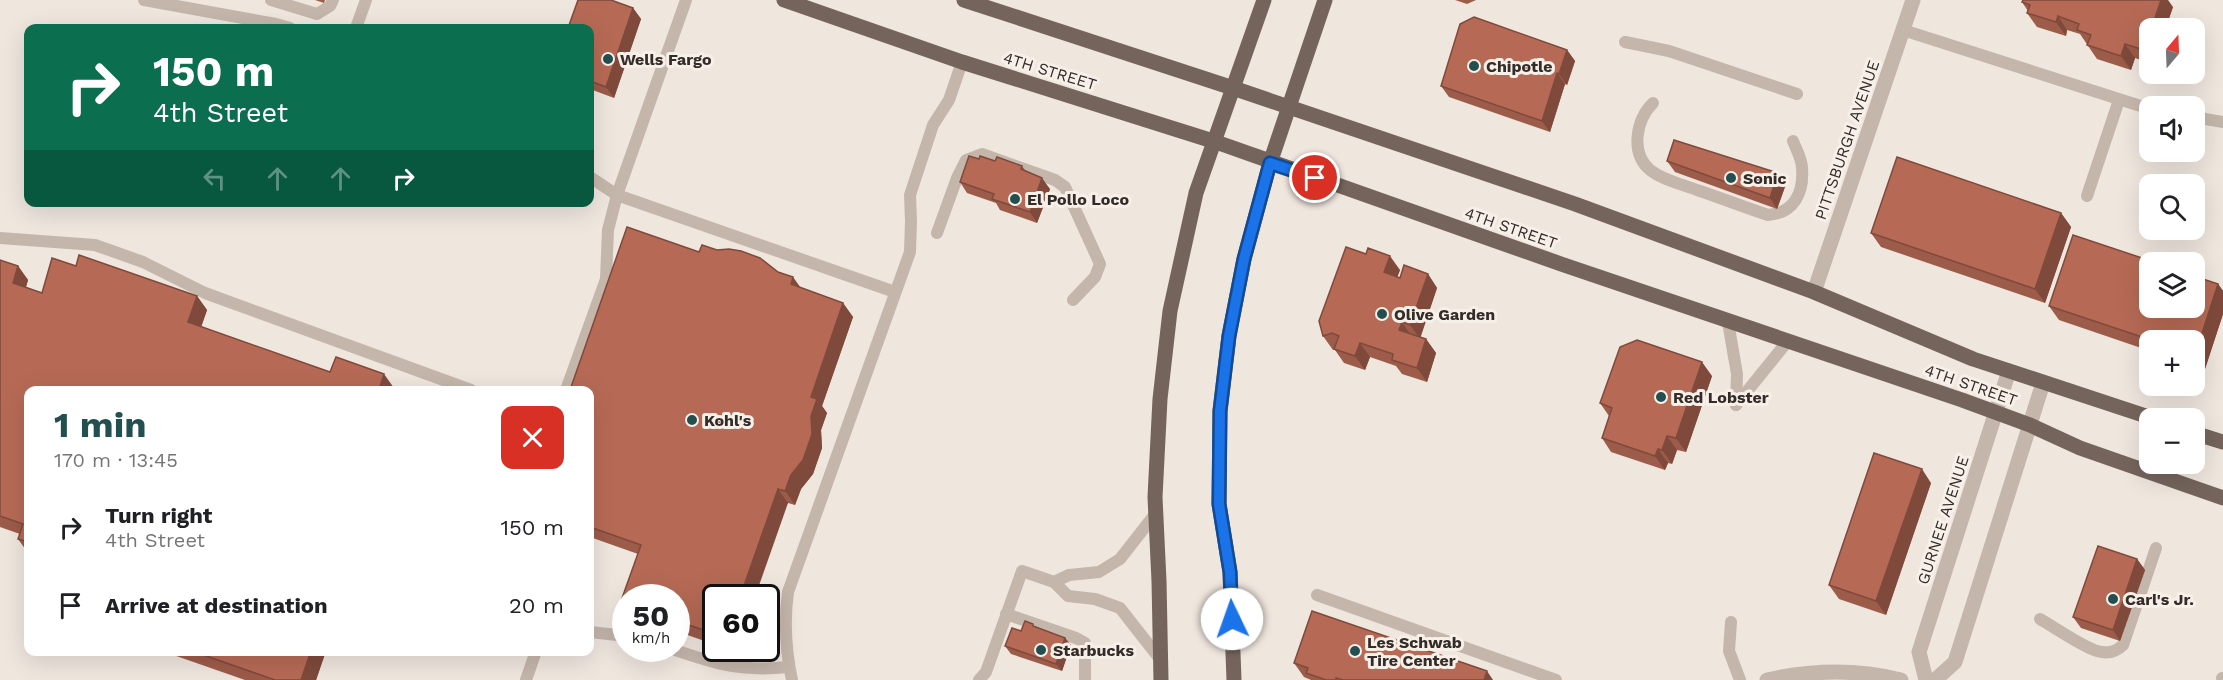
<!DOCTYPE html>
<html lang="en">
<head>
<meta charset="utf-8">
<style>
  body { margin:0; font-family:"Work Sans",sans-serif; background:#f2f2f2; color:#202124; height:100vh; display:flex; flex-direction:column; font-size:22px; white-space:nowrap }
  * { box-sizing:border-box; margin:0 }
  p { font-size:20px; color:#757577 }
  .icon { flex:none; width:33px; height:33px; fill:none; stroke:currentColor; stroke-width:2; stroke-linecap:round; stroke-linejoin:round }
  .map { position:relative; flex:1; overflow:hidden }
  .details { position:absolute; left:24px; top:386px; width:570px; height:270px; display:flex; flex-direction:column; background:#fff; border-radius:12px; box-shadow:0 6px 24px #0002 }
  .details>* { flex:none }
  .hud { position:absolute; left:24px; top:24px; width:570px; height:183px; border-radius:12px; box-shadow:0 6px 24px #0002; background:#0b6e4f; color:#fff; overflow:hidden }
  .needle { width:39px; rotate:19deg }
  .controls { position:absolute; left:2139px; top:18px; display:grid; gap:12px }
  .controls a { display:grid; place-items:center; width:66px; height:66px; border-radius:12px; background:#fff; box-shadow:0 6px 24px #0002; font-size:30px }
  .speed { position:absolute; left:612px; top:584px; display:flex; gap:12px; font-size:30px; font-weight:700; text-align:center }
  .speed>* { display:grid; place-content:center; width:78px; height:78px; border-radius:50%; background:#fff; box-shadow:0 6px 24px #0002; line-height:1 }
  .speed small { font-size:15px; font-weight:400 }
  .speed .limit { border:3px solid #111; border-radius:9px; background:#fff; color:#111 }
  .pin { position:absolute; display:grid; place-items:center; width:51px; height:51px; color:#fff; margin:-26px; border:3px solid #fff; border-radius:50%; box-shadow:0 2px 6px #0007 }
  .me { position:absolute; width:66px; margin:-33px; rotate:357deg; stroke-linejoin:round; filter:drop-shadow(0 0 4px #0008) }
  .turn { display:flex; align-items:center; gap:21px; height:126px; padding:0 30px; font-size:27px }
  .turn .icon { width:78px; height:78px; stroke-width:2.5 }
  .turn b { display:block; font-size:42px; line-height:51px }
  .lanes { display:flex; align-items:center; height:57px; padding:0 30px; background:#0003; justify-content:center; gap:30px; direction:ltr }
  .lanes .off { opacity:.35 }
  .round { display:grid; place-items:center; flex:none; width:63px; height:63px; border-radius:12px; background:#f2f2f2 }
  .summary { display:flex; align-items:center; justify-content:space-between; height:102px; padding:0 30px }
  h1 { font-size:36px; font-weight:700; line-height:45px; color:#244f50 }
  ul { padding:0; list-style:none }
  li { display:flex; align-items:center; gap:18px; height:78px; padding:0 30px }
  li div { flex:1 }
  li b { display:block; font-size:22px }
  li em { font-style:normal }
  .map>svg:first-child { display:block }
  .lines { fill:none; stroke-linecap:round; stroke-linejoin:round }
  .lane { stroke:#c5b6ab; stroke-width:12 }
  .street { stroke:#c5b6ab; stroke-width:15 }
  .primary { stroke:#74645c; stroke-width:15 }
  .wall { fill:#9d5b49 }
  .shaded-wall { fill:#7f4a3c }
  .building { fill:#b66a55; stroke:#7f4a3c; stroke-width:1.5 }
  .route-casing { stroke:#114b97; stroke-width:15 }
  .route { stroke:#1a73e8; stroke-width:10 }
  .poi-dot { fill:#244f50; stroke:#f7f0e9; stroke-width:2 }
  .labels { text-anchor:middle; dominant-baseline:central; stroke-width:6; stroke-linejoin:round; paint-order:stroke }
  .poi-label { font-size:16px; font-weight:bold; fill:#342c29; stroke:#f7f0e9; text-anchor:start }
  .street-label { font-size:16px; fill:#342c29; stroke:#f7f0e9 }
</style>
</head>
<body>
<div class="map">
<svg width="2223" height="680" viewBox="0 0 2223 680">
  <rect width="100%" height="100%" fill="#efe6de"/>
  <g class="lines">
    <g class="lane">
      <polyline points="144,0 276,24 290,28"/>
      <polyline points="271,0 317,14 330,6 333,0"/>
      <polyline points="356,28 366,0"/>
      <polyline points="1903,30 2150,109"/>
      <polyline points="1625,42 1669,51 1797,94"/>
      <path d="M1653,103C1636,120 1630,153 1650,170C1664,181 1682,184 1697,190C1721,198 1744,207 1768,215C1794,213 1804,193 1802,168C1802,159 1796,149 1793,141"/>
      <polyline points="2194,117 2223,122"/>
      <polyline points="590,177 617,195 895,292"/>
      <polyline points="2087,196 2119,100"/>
      <polyline points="937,233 957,178 966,160 982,154 1055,180 1065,187 1100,264 1095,277 1073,300"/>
      <polyline points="0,238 95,245 143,262 205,293 471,390"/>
      <polyline points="1728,322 1737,374 1736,405"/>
      <polyline points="566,390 606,279 608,230 617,195 686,0"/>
      <polyline points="1736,405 1787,342"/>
      <polyline points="1054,582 1069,575 1099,572 1120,559 1156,513"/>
      <polyline points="1317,595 1556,680"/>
      <polyline points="1006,614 1076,638 1085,643 1085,680"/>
      <path d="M2040,619C2054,627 2083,647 2097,651C2107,654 2116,652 2123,645L2156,548"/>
      <polyline points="1731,622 1729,651 1740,680"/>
      <polyline points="590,632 626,636"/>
      <path d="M669,648C716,664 739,672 789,667"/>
      <polyline points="2222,678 2223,678"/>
      <polyline points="526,680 536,651"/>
      <path d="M792,680C786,652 784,621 788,592L910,252L911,221L910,195L933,125L949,100L962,62"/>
      <polyline points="979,680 986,672 1022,571 1054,582 1068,596 1095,599 1120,608 1160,659"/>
    </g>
    <g class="street">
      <polyline points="1814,292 1913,0"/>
      <path d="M1767,680C1811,670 1857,669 1901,680"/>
      <polyline points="1926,680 1919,652 2009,371"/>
      <polyline points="1935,680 1955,662 2043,383"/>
    </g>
    <g class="primary">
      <polyline points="784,0 962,62 1216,142 1561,264 1962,400 2030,425 2080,448 2223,498"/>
      <polyline points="964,0 1233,88 1575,204 1814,292 1973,359 2152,418"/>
      <polyline points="2194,433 2223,442"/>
      <polyline points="1161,680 1159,581 1155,497 1160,399 1170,311 1196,193 1264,0"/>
      <polyline points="1234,680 1230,572 1219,504 1220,411 1229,336 1244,259 1270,163 1325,0"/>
    </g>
  </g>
  <g class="wall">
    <polygon points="315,0 325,0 324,3"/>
    <polygon points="1455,0 1476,0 1467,4"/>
    <polygon points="2022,2 2173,7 2166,27 2167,28 2150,28 2150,63 2135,58 2131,70 2097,59 2080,34 2067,30 2066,36 2037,27 2027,13 2028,11"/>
    <polygon points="633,8 641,19 614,98 590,89 590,28"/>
    <polygon points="1567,50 1575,61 1567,85 1565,84 1550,132 1449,97 1441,86"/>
    <polygon points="979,159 995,161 1022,166 1025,170 1050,189 1037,223 1000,210 996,203 967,193 960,182"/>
    <polygon points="1667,161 1778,173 1786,184 1777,209 1675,172"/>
    <polygon points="2061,213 2071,227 2045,303 1881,247 1871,233"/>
    <polygon points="699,252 778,272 801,288 843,303 853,317 822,406 827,413 821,430 822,448 813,474 801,489 795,505 788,503 716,597 716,645 676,631 676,597 626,597 626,607 621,601 638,554 590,537 590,390"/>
    <polygon points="0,260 18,266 28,280 26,287 42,293 76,266 197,296 207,310 201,327 330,372 394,388 393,390 28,390 28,553 18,539 20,534 0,527"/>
    <polygon points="1400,270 1397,277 1400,278 1428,274 1437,288 1420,337 1426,339 1436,353 1427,382 1402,374 1396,366 1370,357 1365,370 1344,363 1335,350 1333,350 1323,336"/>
    <polygon points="2218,284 2223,291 2223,314 2205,369 2194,366 2194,340 2150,340 2150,351 2059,320 2049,306"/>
    <polygon points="1712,376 1686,452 1677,450 1672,464 1668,463 1665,470 1611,452 1602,438 1609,416 1600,403"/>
    <polygon points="1931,483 1886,615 1839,599 1829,585"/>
    <polygon points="2137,559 2145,570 2120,641 2081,628 2073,617"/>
    <polygon points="1036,628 1065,638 1071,645 1062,671 1011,654 1005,646 1021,631"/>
    <polygon points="724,648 737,648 736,652"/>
    <polygon points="162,651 326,651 316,680 245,680"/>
    <polygon points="1294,663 1493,680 1311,680 1304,677"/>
  </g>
  <g class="shaded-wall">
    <polygon points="2161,0 2168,0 2173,7 2166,27 2167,28 2159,28 2155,18"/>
    <polygon points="633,8 641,19 614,98 606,87"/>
    <polygon points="2058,16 2067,30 2066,36 2056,22"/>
    <polygon points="2125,44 2135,58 2131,70 2121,56"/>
    <polygon points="1567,50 1575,61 1567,85 1559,74"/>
    <polygon points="1557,73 1565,84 1550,132 1542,121"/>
    <polygon points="1778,173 1786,184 1777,209 1770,198"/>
    <polygon points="1042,178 1050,189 1037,223 1030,212"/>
    <polygon points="2061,213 2071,227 2045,303 2035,289"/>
    <polygon points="1390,256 1400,270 1394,286 1384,272"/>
    <polygon points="18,266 28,280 23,297 13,283"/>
    <polygon points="1428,274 1437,288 1420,339 1410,325"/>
    <polygon points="793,277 803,291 791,284"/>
    <polygon points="2218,284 2223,291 2223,314 2205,369 2195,355"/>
    <polygon points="197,296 207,310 198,336 188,322"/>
    <polygon points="843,303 853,317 822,406 827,413 821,430 822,448 813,474 801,489 795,505 785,491 811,397"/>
    <polygon points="1402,322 1411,336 1399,330"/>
    <polygon points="1426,339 1436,353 1427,382 1417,368"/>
    <polygon points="1360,343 1370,357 1365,370 1355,356"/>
    <polygon points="1702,362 1712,376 1686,452 1676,438"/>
    <polygon points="384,374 394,388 393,390 379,390"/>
    <polygon points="1667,436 1677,450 1672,464 1662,450"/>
    <polygon points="1658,449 1668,463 1665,470 1655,456"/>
    <polygon points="1922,469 1931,483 1886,615 1876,601"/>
    <polygon points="778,489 788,503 755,597 740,597"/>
    <polygon points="2137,559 2145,570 2120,641 2113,630"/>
    <polygon points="1065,638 1071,645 1062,671 1056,664"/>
    <polygon points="311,651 326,651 316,680 301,680"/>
    <polygon points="1487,671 1493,680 1484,680"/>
  </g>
  <g class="building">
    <polygon points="578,0 611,0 633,8 606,87 590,81 590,28 568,28"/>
    <polygon points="2023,0 2161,0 2155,18 2161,20 2159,28 2150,28 2150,52 2125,44 2121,56 2087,45 2091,35 2077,30 2079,24 2058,16 2056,22 2027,13 2030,5 2022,2"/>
    <polygon points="1474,17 1567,50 1559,74 1557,73 1542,121 1441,86 1460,24"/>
    <polygon points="1674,140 1778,173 1770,198 1667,161"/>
    <polygon points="969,156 979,159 980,156 995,161 997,157 1022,166 1021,169 1042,178 1030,212 992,199 994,194 960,182"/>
    <polygon points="1897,157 2061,213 2035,289 1871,233"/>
    <polygon points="627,227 699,252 702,245 717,250 729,249 741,251 760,258 778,272 793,277 791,284 843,303 811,397 817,399 811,416 812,434 803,460 791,475 785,491 778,489 740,597 716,597 716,634 676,621 676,597 626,597 626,602 621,601 641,545 590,527 590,390 570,390"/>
    <polygon points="2073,235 2154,262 2150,262 2150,308 2194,308 2194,276 2218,284 2195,355 2194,340 2151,340 2049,306"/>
    <polygon points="1346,247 1366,254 1368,248 1390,256 1384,272 1400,278 1404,265 1428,274 1410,325 1402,322 1399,330 1426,339 1417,368 1392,360 1393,354 1360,343 1355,356 1334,349 1339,336 1332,333 1323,336 1319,321"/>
    <polygon points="79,255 197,296 188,322 330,372 336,357 384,374 379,390 28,390 28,542 18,539 23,524 0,516 0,260 18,266 13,283 42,293 52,258 76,266"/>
    <polygon points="1637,340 1702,362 1676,438 1667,436 1662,450 1658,449 1655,456 1602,438 1612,408 1600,403 1620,347"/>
    <polygon points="1874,453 1922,469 1876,601 1829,585"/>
    <polygon points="2098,546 2137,559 2113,630 2073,617"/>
    <polygon points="1312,611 1487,671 1484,680 1343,680 1336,678 1336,680 1326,680 1306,673 1308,668 1294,663"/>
    <polygon points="1025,621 1033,624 1033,626 1065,638 1056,664 1005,646 1012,628 1021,631"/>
    <polygon points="192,651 311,651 301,680 275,680"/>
  </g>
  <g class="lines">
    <defs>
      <polyline id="route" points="1232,619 1230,572 1219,504 1220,411 1229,336 1244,259 1270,163 1315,178"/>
    </defs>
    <use href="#route" class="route-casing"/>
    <use href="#route" class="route"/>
  </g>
  <g class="poi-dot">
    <circle cx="608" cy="59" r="6"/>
    <circle cx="1474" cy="66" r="6"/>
    <circle cx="1731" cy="178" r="6"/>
    <circle cx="1015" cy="199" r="6"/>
    <circle cx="1382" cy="314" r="6"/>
    <circle cx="1661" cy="397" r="6"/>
    <circle cx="692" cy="420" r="6"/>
    <circle cx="2113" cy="599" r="6"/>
    <circle cx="1041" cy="650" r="6"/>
    <circle cx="1355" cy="651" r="6"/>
  </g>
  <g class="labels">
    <g class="poi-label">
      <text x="620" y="59">Wells Fargo</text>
      <text x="1486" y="66">Chipotle</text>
      <text x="1743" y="178">Sonic</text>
      <text x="1027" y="199">El Pollo Loco</text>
      <text x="1394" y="314">Olive Garden</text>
      <text x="1673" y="397">Red Lobster</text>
      <text x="704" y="420">Kohl's</text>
      <text x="2125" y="599">Carl's Jr.</text>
      <text x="1367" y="642">Les Schwab<tspan x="1367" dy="18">Tire Center</tspan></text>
      <text x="1053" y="650">Starbucks</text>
    </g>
    <g class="street-label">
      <text transform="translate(1050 71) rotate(17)">4TH STREET</text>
      <text transform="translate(1847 140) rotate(-71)">PITTSBURGH AVENUE</text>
      <text transform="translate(1511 228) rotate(19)">4TH STREET</text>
      <text transform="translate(1971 385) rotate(19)">4TH STREET</text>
      <text transform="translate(1943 520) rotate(-72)">GURNEE AVENUE</text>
    </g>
  </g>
</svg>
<div class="controls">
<a><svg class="needle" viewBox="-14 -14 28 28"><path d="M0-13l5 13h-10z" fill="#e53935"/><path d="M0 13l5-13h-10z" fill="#757577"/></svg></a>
<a><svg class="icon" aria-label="sound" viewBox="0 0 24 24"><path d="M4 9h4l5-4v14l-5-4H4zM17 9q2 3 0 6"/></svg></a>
<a><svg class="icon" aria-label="search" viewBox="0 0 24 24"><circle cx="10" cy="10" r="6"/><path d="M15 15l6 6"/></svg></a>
<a><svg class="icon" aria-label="layers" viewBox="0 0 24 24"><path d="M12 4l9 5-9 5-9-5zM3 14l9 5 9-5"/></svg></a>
<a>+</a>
<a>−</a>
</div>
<div class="speed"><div>50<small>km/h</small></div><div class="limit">60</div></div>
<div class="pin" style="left:1315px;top:178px;background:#d93025"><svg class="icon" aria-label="arrive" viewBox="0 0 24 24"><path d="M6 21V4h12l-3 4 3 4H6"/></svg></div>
<svg class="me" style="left:1232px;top:619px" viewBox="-20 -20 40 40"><circle r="19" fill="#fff"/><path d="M0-13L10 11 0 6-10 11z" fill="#1a73e8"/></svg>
<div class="hud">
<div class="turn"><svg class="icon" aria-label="right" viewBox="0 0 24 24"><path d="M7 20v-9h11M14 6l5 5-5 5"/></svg><div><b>150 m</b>4th Street</div></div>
<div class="lanes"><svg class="icon off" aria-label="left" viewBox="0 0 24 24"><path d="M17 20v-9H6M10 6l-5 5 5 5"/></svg><svg class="icon off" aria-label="ahead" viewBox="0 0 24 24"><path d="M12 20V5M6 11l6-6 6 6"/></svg><svg class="icon off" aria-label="ahead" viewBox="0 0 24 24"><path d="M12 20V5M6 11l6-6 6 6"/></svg><svg class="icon" aria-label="right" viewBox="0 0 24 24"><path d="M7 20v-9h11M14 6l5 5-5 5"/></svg></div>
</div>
<section class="details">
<div class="summary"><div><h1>1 min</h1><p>170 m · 13:45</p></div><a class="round" style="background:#d93025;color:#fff"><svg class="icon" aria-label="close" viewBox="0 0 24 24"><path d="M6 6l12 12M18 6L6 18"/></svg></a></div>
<ul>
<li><svg class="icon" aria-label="right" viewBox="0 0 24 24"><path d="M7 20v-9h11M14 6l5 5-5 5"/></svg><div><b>Turn right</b><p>4th Street</p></div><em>150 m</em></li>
<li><svg class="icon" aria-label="arrive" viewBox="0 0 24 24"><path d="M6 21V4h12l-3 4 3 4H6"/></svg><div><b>Arrive at destination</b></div><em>20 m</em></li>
</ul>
</section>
</div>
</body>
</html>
